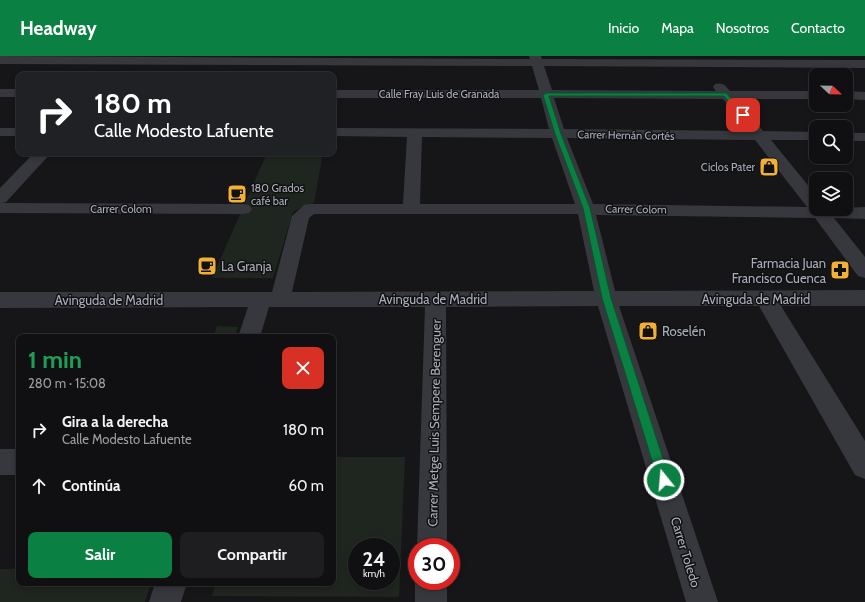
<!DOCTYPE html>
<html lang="es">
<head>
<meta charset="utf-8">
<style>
  body { margin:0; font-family:Cabin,sans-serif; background:#1e1e20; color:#f1f3f6; height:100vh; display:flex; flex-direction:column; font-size:15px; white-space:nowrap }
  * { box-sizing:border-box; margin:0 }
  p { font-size:13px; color:#9c9d9f }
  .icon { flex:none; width:22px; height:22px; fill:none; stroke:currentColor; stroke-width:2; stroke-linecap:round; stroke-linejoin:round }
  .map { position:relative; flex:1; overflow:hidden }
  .panel { position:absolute; left:16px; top:278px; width:320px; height:252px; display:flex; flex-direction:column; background:#101012; border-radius:8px; box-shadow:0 2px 6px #0003,0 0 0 1px #303032 }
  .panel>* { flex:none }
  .banner { position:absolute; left:16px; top:16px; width:320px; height:84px; border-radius:8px; box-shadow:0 2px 6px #0003,0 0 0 1px #303032; background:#202124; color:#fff; overflow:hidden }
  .needle { width:26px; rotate:112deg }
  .fabs { position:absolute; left:809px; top:12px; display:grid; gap:8px }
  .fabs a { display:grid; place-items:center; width:44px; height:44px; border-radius:8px; background:#101012; box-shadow:0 2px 6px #0003,0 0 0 1px #303032; font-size:20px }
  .speed { position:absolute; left:348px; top:482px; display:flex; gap:8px; font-size:20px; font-weight:700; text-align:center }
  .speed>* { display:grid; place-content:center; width:52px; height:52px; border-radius:50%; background:#101012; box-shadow:0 2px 6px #0003,0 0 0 1px #303032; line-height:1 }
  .speed small { font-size:10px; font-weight:400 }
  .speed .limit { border:6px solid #d22; background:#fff; color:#111 }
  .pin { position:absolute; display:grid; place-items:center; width:34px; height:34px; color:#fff; margin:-17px; border-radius:8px; box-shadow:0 2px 6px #0006 }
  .me { position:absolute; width:44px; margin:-22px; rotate:343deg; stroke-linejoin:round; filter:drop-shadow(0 0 3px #0008) }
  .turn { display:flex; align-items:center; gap:14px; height:84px; padding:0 12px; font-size:18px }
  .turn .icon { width:52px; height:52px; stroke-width:2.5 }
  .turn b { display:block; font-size:28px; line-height:34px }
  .round { display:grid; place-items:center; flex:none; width:42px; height:42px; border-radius:8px; background:#1e1e20 }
  .head { display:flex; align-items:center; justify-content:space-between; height:68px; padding:0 12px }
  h1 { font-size:24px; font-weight:800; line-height:30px; color:#1e9e55 }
  .action { display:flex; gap:8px; margin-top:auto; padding:8px 12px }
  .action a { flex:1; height:46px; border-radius:8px; background:#0b8043; color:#fff; font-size:16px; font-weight:800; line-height:46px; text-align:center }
  .action a+a { background:#1e1e20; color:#f1f3f6 }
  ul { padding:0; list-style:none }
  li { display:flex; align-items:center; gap:12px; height:56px; padding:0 12px }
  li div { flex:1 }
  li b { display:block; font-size:15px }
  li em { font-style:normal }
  header { display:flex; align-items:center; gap:24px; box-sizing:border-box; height:56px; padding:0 20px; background:#0b8043; color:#fff }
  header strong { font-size:19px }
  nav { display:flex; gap:22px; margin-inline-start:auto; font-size:14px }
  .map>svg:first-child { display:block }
  .green { fill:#1e261f; fill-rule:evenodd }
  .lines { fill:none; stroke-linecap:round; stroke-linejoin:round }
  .minor { fill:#37383d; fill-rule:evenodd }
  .route { fill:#0b8043; stroke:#07532c }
  .labels { text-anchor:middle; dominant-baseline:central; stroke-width:3; stroke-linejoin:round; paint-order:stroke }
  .far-street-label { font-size:11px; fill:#a8adb8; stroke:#111113 }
  .far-poi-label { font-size:11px; fill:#a8adb8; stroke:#111113; text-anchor:end }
  .poi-label { font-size:13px; fill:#a8adb8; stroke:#111113; text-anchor:start }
  .street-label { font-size:13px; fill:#a8adb8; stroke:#111113 }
</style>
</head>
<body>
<header>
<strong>Headway</strong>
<nav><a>Inicio</a><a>Mapa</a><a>Nosotros</a><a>Contacto</a></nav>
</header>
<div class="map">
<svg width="865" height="546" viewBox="0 0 865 546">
  <rect width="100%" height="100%" fill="#161618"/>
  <g class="green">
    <polygon points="267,97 323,97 314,147 302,151 293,156 273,222 212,222"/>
    <polygon points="217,270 238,271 235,281 213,281"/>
    <path d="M333,401H405L399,541L212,540L216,527H333ZM357,491H391V525H357Z"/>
    <polygon points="0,513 19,513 19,527 151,527 145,546 0,546"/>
  </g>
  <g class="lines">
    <g class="minor">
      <path d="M0,0L530,3L529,0H541L542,3L865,4V12L544,10L552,34L716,35L713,31L715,28C723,26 725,29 730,35H816V43H737L763,75L816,76V84H771L816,139V153L865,151V163L834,162L865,201V222L858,220L815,162L596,159L615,235L865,234V250H781L865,385V423L855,419L759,250H619L718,546H686L598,250L446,251L447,491H417L425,251H269L260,281H238L248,251L0,252V236H272L292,160L304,149L310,148H403L407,81L333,80V72L549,73L541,42H333V34H539L532,10L0,8ZM554,42L723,43L748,75L564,73ZM422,81L552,82L575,148H420ZM567,82L755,84L807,151L593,148ZM314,158H578L594,235L292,236L309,162Z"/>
      <rect x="0" y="33" width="19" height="8"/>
      <polygon points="846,35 865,36 865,44 846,43"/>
      <rect x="0" y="72" width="19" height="8"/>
      <rect x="846" y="77" width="19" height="8"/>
      <polygon points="34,97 51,97 6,146 2,147 243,148 249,149 252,153 249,157 243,158 0,157 0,132"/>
      <rect x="0" y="393" width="19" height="26"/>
      <polygon points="417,521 417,525 447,525 447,546 415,546 415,525"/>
      <polygon points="155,527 187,527 181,546 149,546"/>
    </g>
  </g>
  <polygon class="route" points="546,37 726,37 746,59 741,61 724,40 549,40 561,78 590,152 611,242 670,424 668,428 664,430 660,428 658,424 602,242 583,152 555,78 543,39"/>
  <defs>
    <symbol id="shop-square" viewBox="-11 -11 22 22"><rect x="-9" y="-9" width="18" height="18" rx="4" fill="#f2b134" stroke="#111113"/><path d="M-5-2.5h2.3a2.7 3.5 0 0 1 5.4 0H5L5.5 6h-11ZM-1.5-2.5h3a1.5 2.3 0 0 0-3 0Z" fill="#111"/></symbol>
    <symbol id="cafe-square" viewBox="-11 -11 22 22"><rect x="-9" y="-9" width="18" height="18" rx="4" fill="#f2b134" stroke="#111113"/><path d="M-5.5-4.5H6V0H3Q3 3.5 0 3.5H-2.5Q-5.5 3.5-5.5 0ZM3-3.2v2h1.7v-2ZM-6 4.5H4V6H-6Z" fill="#111"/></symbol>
    <symbol id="pharmacy-square" viewBox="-11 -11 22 22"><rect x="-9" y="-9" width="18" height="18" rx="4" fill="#f2b134" stroke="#111113"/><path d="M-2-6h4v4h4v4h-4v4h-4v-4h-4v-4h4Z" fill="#111"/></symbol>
  </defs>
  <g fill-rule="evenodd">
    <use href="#shop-square" x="758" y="100" width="22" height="22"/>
    <use href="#cafe-square" x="226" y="127" width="22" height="22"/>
    <use href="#cafe-square" x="196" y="199" width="22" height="22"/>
    <use href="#pharmacy-square" x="829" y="203" width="22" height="22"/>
    <use href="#shop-square" x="637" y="264" width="22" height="22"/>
  </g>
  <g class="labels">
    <g class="far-street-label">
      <text x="439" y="38">Calle Fray Luis de Granada</text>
      <text transform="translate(626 79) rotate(1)">Carrer Hernán Cortés</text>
      <text x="121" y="153">Carrer Colom</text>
      <text transform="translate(636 153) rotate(1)">Carrer Colom</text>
    </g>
    <g class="far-poi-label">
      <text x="755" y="111">Ciclos Pater</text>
      <text x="251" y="132" text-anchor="start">180 Grados<tspan x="251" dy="13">café bar</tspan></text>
    </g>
    <g class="poi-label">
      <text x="826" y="207" text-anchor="end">Farmacia Juan<tspan x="826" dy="15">Francisco Cuenca</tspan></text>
      <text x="221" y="210">La Granja</text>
      <text x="662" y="275">Roselén</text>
    </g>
    <g class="street-label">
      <text x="433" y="243">Avinguda de Madrid</text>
      <text x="756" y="243">Avinguda de Madrid</text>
      <text x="109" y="244">Avinguda de Madrid</text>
      <text transform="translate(434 367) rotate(-89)">Carrer Metge Luis Sempere Berenguer</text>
      <text transform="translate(686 496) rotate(73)">Carrer Toledo</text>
    </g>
  </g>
</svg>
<div class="fabs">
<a><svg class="needle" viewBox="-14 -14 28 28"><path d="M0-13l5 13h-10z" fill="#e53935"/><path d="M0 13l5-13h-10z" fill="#9c9d9f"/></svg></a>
<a><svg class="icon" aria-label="search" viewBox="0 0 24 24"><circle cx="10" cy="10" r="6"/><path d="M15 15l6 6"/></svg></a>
<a><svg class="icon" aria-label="layers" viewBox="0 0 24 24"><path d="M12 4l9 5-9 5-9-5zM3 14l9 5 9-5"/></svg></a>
</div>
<div class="speed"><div>24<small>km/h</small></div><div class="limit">30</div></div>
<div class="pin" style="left:743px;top:59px;background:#d93025"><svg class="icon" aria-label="arrive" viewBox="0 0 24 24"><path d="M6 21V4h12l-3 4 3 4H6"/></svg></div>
<svg class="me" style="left:664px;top:424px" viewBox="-20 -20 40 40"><circle r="17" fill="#0b8043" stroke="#fff" stroke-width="3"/><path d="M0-11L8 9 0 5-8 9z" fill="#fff"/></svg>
<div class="banner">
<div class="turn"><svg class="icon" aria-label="right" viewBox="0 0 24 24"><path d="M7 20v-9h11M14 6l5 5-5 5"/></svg><div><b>180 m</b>Calle Modesto Lafuente</div></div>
</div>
<section class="panel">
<div class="head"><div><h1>1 min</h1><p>280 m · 15:08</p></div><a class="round" style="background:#d93025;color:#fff"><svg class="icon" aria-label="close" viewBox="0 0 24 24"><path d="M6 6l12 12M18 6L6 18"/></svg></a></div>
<ul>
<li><svg class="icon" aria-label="right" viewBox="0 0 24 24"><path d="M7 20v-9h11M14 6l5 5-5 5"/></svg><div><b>Gira a la derecha</b><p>Calle Modesto Lafuente</p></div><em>180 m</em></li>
<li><svg class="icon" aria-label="ahead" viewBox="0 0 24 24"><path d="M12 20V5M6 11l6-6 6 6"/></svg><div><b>Continúa</b></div><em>60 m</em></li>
</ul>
<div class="action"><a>Salir</a><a>Compartir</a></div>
</section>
</div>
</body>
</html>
